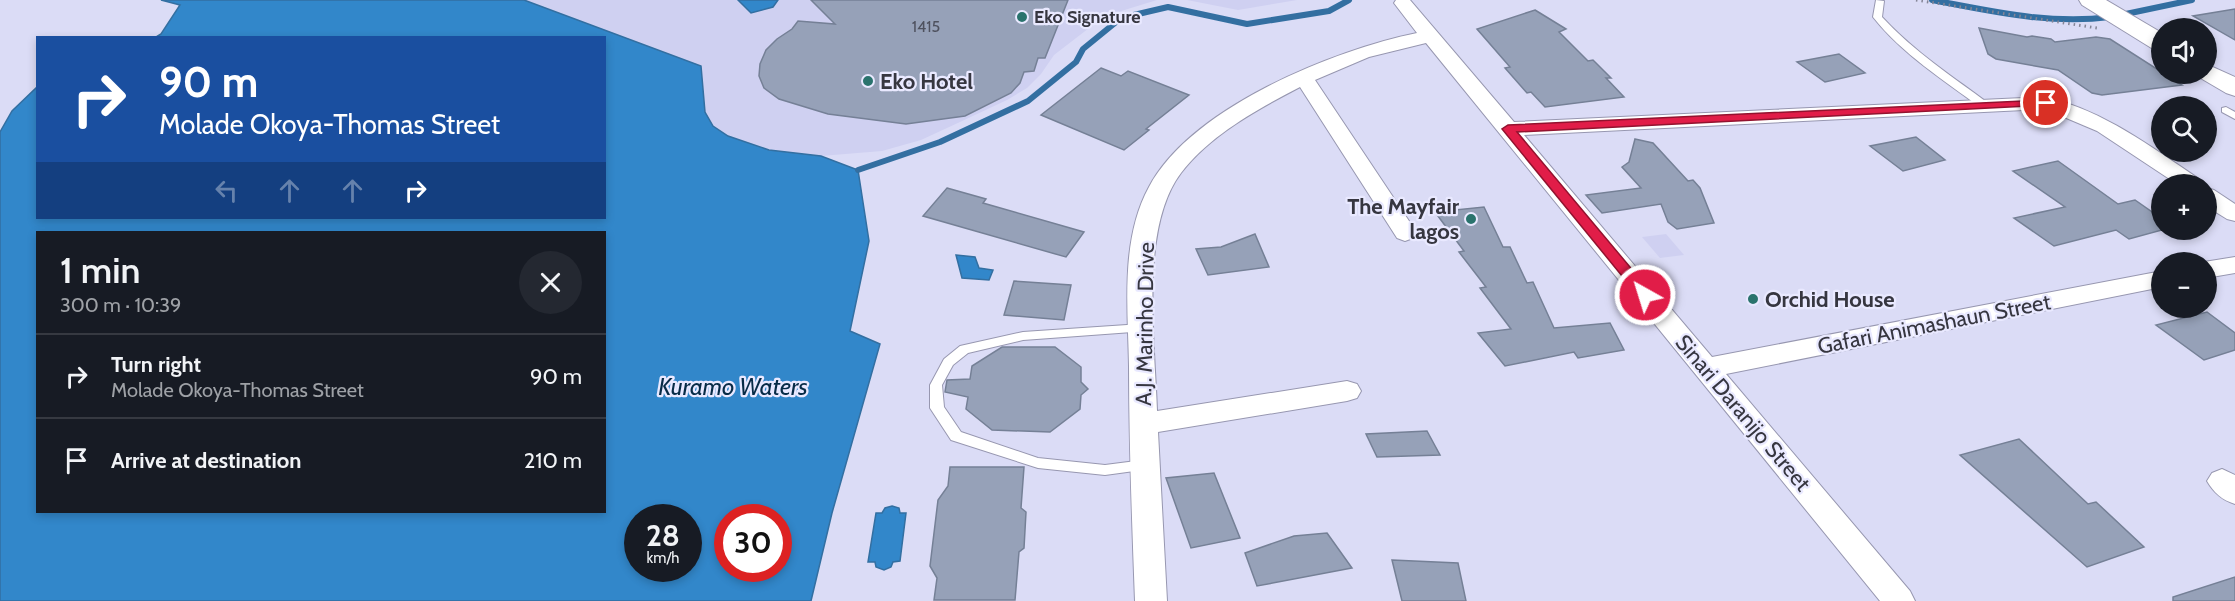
<!DOCTYPE html>
<html lang="en">
<head>
<meta charset="utf-8">
<style>
  body { margin:0; font-family:Cabin,sans-serif; background:#242831; color:#f1f3f6; height:100vh; display:flex; flex-direction:column; font-size:22px; white-space:nowrap }
  * { box-sizing:border-box; margin:0 }
  p { font-size:20px; color:#9ea1a6 }
  .icon { flex:none; width:33px; height:33px; fill:none; stroke:currentColor; stroke-width:2; stroke-linecap:round; stroke-linejoin:round }
  .map { position:relative; flex:1; overflow:hidden }
  .side { position:absolute; left:36px; top:231px; width:570px; height:282px; display:flex; flex-direction:column; background:#171b24; border-radius:0px; box-shadow:0 3px 9px #0003 }
  .side>* { flex:none }
  .guide { position:absolute; left:36px; top:36px; width:570px; height:183px; border-radius:0px; box-shadow:0 3px 9px #0003; background:#1a4fa0; color:#fff; overflow:hidden }
  .fabs { position:absolute; left:2151px; top:18px; display:grid; gap:12px }
  .fabs a { display:grid; place-items:center; width:66px; height:66px; border-radius:50%; background:#171b24; box-shadow:0 3px 9px #0003; font-size:30px }
  .speed { position:absolute; left:624px; top:504px; display:flex; gap:12px; font-size:30px; font-weight:700; text-align:center }
  .speed>* { display:grid; place-content:center; width:78px; height:78px; border-radius:50%; background:#171b24; box-shadow:0 3px 9px #0003; line-height:1 }
  .speed small { font-size:15px; font-weight:400 }
  .speed .limit { border:9px solid #d22; background:#fff; color:#111 }
  .pin { position:absolute; display:grid; place-items:center; width:51px; height:51px; color:#fff; margin:-26px; border:3px solid #fff; border-radius:50%; box-shadow:0 2px 6px #0007 }
  .me { position:absolute; width:66px; margin:-33px; rotate:321deg; stroke-linejoin:round; filter:drop-shadow(0 0 4px #0008) }
  .turn { display:flex; align-items:center; gap:21px; height:126px; padding:0 24px; font-size:27px }
  .turn .icon { width:78px; height:78px; stroke-width:2.5 }
  .turn b { display:block; font-size:42px; line-height:51px }
  .lanes { display:flex; align-items:center; height:57px; padding:0 24px; background:#0003; justify-content:center; gap:30px; direction:ltr }
  .lanes .off { opacity:.35 }
  .round { display:grid; place-items:center; flex:none; width:63px; height:63px; border-radius:32px; background:#242831 }
  .summary { display:flex; align-items:center; justify-content:space-between; height:102px; padding:0 24px }
  h1 { font-size:36px; font-weight:600; line-height:45px }
  ul { padding:0; list-style:none }
  li { display:flex; align-items:center; gap:18px; height:84px; padding:0 24px; border-top:2px solid #363941 }
  li div { flex:1 }
  li b { display:block; font-size:22px }
  li em { font-style:normal }
  .map>svg:first-child { display:block }
  .built { fill:#cfd0f1 }
  .water { fill:#3287ca; stroke:#336fa1; stroke-width:1.5; fill-rule:evenodd }
  .lines { fill:none; stroke-linecap:round; stroke-linejoin:round }
  .stream { stroke:#336fa1; stroke-width:6 }
  .building { fill:#96a1b8; stroke:#758096; stroke-width:1.5 }
  .service-casing { stroke:#9797b0; stroke-width:2 }
  .minor-casing { stroke:#9797b0; stroke-width:2 }
  .tertiary-casing { stroke:#9797b0; stroke-width:2 }
  .path { stroke:#848596; stroke-width:3; stroke-dasharray:1.5 4; stroke-linecap:butt }
  .service { fill:#fff; fill-rule:evenodd }
  .minor { fill:#fff; fill-rule:evenodd }
  .tertiary { fill:#fff; fill-rule:evenodd }
  .route { fill:#e11d48; stroke:#92132f; stroke-width:1.5 }
  .poi-dot { fill:#2a736d; stroke:#e9e9ff; stroke-width:2 }
  .labels { text-anchor:middle; dominant-baseline:central; stroke-width:4.5; stroke-linejoin:round; paint-order:stroke }
  .far-number-label { font-size:16px; fill:#4e515e }
  .far-poi-label { font-size:18px; font-weight:bold; fill:#363640; stroke:#e9e9ff; text-anchor:start }
  .poi-label { font-size:22px; font-weight:bold; fill:#363640; stroke:#e9e9ff; text-anchor:start }
  .street-label { font-size:22px; fill:#363640; stroke:#e9e9ff }
  .water-label { font-size:24px; font-style:italic; fill:#072b47; stroke:#e9e9ff }
</style>
</head>
<body>
<div class="map">
<svg width="2235" height="601" viewBox="0 0 2235 601">
  <rect width="100%" height="100%" fill="#dbdcf6"/>
  <g class="built">
    <polygon points="524,0 1157,0 1118,12 1093,25 1054,55 1041,74 1027,88 1007,100 960,122 921,140 882,151 821,156 769,150 728,136 713,126 705,112 700,66"/>
    <polygon points="1187,0 1297,0 1238,10"/>
    <polygon points="1666,234 1684,255 1660,258 1642,237"/>
  </g>
  <g class="water">
    <path d="M161,0H524L701,66L705,112L713,126L728,136L769,150L821,156L858,170L869,241L850,331L880,344L832,513L811,601H0V132L12,111L37,87L38,218H604V38L156,37L161,34L180,5ZM604,232V512H38V232ZM638,518H688V568H638ZM728,518H778V568H728Z"/>
    <polygon points="738,0 778,0 773,7 751,13"/>
    <polygon points="956,255 975,257 979,268 993,270 989,280 962,278"/>
    <polygon points="892,506 899,508 900,513 906,513 900,561 893,562 891,567 884,570 876,567 875,562 868,562 876,513 882,513 885,508"/>
  </g>
  <g class="lines">
    <g class="stream">
      <path d="M1932,0C1991,11 2050,25 2110,17"/>
      <polyline points="2121,15 2192,0"/>
      <polyline points="858,170 940,142 1028,101 1076,62 1083,49 1121,18 1168,7 1247,24 1329,11 1349,0"/>
    </g>
  </g>
  <g class="building">
    <polygon points="811,0 1068,0 1045,58 1038,58 1034,71 1024,72 1020,83 1011,93 965,116 906,124 828,114 779,99 764,88 759,76 760,64 766,50 777,39 792,29 798,21 835,24"/>
    <polygon points="2235,9 2235,40 2193,16"/>
    <polygon points="1535,10 1566,29 1559,32 1588,61 1593,60 1611,78 1606,78 1624,97 1545,107 1531,92 1527,93 1505,68 1510,67 1477,29"/>
    <polygon points="1979,28 2027,37 2032,36 2051,39 2055,42 2096,37 2110,39 2182,85 2102,95 2092,93 2058,70 1996,59 1988,54"/>
    <polygon points="1839,54 1865,73 1825,82 1797,62"/>
    <polygon points="1101,68 1121,76 1128,71 1189,95 1146,129 1149,130 1124,150 1041,115"/>
    <polygon points="1916,137 1945,160 1903,171 1870,146"/>
    <polygon points="1635,139 1653,143 1688,181 1693,180 1700,188 1714,223 1677,229 1668,222 1661,204 1602,213 1586,195 1641,188 1622,167 1629,162"/>
    <polygon points="2058,161 2118,204 2135,200 2162,219 2162,230 2129,239 2116,230 2054,246 2014,218 2065,207 2013,171"/>
    <polygon points="947,188 986,199 983,203 1084,232 1066,257 923,216"/>
    <polygon points="1484,207 1503,247 1510,247 1527,283 1533,282 1554,328 1610,323 1624,350 1578,358 1574,352 1505,366 1478,333 1511,329 1480,288 1486,287 1459,252 1464,251 1435,212"/>
    <polygon points="1255,234 1269,267 1208,275 1196,249 1221,247"/>
    <polygon points="1014,281 1071,285 1064,320 1004,315"/>
    <polygon points="2207,312 2235,333 2235,350 2204,360 2156,325"/>
    <polygon points="1002,347 1055,347 1081,367 1081,382 1088,389 1081,395 1080,409 1050,432 992,430 966,409 968,397 945,392 947,380 970,379 972,366"/>
    <polygon points="1427,431 1440,455 1377,457 1366,434"/>
    <polygon points="2019,439 2088,504 2096,502 2144,547 2087,567 1960,455"/>
    <polygon points="950,467 1024,467 1021,508 1026,512 1024,548 1019,552 1015,600 934,600 937,578 930,566 938,500 948,486"/>
    <polygon points="1214,473 1240,538 1191,548 1166,478"/>
    <polygon points="1327,533 1352,568 1257,586 1245,553 1294,536"/>
    <polygon points="1392,560 1458,563 1466,601 1402,601"/>
    <polygon points="2235,577 2235,601 2173,601 2173,597"/>
  </g>
  <g class="lines">
    <defs>
      <g id="service">
        <path d="M1876,0L1884,1L1882,17C1913,51 1952,76 1989,104V108H1981C1944,80 1902,54 1873,17Z"/>
        <polygon points="2226,107 2235,112 2235,119 2222,112 2222,108"/>
        <polygon points="1142,324 1148,328 1146,331 1023,340 968,353 953,365 942,385 944,407 961,432 1038,458 1105,465 1144,460 1149,461 1151,465 1149,469 1105,475 1038,468 951,440 930,408 930,385 944,359 960,346 1023,332"/>
      </g>
      <g id="minor">
        <path d="M1396,0H1410L1514,122L2046,97C2104,111 2150,146 2199,179L2202,184H2177L2097,131L2045,109L1524,135L1712,357L2162,271V287L1726,374L1910,591L1915,601H1880L1426,43L1369,57L1315,80L1417,233L1413,238L1405,241L1397,238L1300,87C1258,109 1210,135 1181,173C1139,228 1155,344 1157,411L1347,381L1357,384L1361,391L1357,398L1347,401L1158,432L1167,601H1135C1132,522 1129,444 1129,366C1128,308 1120,240 1149,187C1191,108 1333,50 1417,33L1394,3Z"/>
        <polygon points="2206,188 2214,190 2235,204 2235,221 2227,219 2206,206"/>
        <polygon points="2235,257 2235,273 2206,278 2206,262 2204,262"/>
        <path d="M2222,469L2235,475V504C2222,500 2214,493 2207,481L2212,473Z"/>
      </g>
      <g id="tertiary">
        <polygon points="2079,0 2106,0 2162,33 2162,51 2153,49 2082,5"/>
        <polygon points="2206,64 2235,77 2235,96 2226,93 2197,76 2195,74 2206,74"/>
      </g>
    </defs>
    <use href="#service" class="service-casing"/>
    <use href="#minor" class="minor-casing"/>
    <use href="#tertiary" class="tertiary-casing"/>
    <polyline class="path" points="1916,0 2097,28"/>
    <use href="#service" class="service"/>
    <use href="#minor" class="minor"/>
    <use href="#tertiary" class="tertiary"/>
  </g>
  <polygon class="route" points="2046,100 2050,101 2050,105 1517,132 1650,291 1652,295 1650,298 1640,298 1502,129 1508,125"/>
  <g class="poi-dot">
    <circle cx="1022" cy="17" r="6"/>
    <circle cx="868" cy="81" r="6"/>
    <circle cx="1471" cy="219" r="6"/>
    <circle cx="1753" cy="299" r="6"/>
  </g>
  <g class="labels">
    <g class="far-number-label">
      <text x="926" y="26">1415</text>
    </g>
    <g class="far-poi-label">
      <text x="1034" y="17">Eko Signature</text>
    </g>
    <g class="poi-label">
      <text x="880" y="81">Eko Hotel</text>
      <text x="1459" y="206" text-anchor="end">The Mayfair<tspan x="1459" dy="25">lagos</tspan></text>
      <text x="1765" y="299">Orchid House</text>
    </g>
    <g class="street-label">
      <text transform="translate(1145 324) rotate(-89)">A.J. Marinho Drive</text>
      <text transform="translate(1934 324) rotate(-11)">Gafari Animashaun Street</text>
      <text transform="translate(1743 413) rotate(50)">Sinari Daranijo Street</text>
    </g>
    <g class="water-label">
      <text x="733" y="386">Kuramo Waters</text>
    </g>
  </g>
</svg>
<div class="fabs">
<a><svg class="icon" aria-label="sound" viewBox="0 0 24 24"><path d="M4 9h4l5-4v14l-5-4H4zM17 9q2 3 0 6"/></svg></a>
<a><svg class="icon" aria-label="search" viewBox="0 0 24 24"><circle cx="10" cy="10" r="6"/><path d="M15 15l6 6"/></svg></a>
<a>+</a>
<a>−</a>
</div>
<div class="speed"><div>28<small>km/h</small></div><div class="limit">30</div></div>
<div class="pin" style="left:2046px;top:103px;background:#d93025"><svg class="icon" aria-label="arrive" viewBox="0 0 24 24"><path d="M6 21V4h12l-3 4 3 4H6"/></svg></div>
<svg class="me" style="left:1645px;top:295px" viewBox="-20 -20 40 40"><circle r="17" fill="#e11d48" stroke="#fff" stroke-width="3"/><path d="M0-11L8 9 0 5-8 9z" fill="#fff"/></svg>
<div class="guide">
<div class="turn"><svg class="icon" aria-label="right" viewBox="0 0 24 24"><path d="M7 20v-9h11M14 6l5 5-5 5"/></svg><div><b>90 m</b>Molade Okoya-Thomas Street</div></div>
<div class="lanes"><svg class="icon off" aria-label="left" viewBox="0 0 24 24"><path d="M17 20v-9H6M10 6l-5 5 5 5"/></svg><svg class="icon off" aria-label="ahead" viewBox="0 0 24 24"><path d="M12 20V5M6 11l6-6 6 6"/></svg><svg class="icon off" aria-label="ahead" viewBox="0 0 24 24"><path d="M12 20V5M6 11l6-6 6 6"/></svg><svg class="icon" aria-label="right" viewBox="0 0 24 24"><path d="M7 20v-9h11M14 6l5 5-5 5"/></svg></div>
</div>
<section class="side">
<div class="summary"><div><h1>1 min</h1><p>300 m · 10:39</p></div><a class="round"><svg class="icon" aria-label="close" viewBox="0 0 24 24"><path d="M6 6l12 12M18 6L6 18"/></svg></a></div>
<ul>
<li><svg class="icon" aria-label="right" viewBox="0 0 24 24"><path d="M7 20v-9h11M14 6l5 5-5 5"/></svg><div><b>Turn right</b><p>Molade Okoya-Thomas Street</p></div><em>90 m</em></li>
<li><svg class="icon" aria-label="arrive" viewBox="0 0 24 24"><path d="M6 21V4h12l-3 4 3 4H6"/></svg><div><b>Arrive at destination</b></div><em>210 m</em></li>
</ul>
</section>
</div>
</body>
</html>
